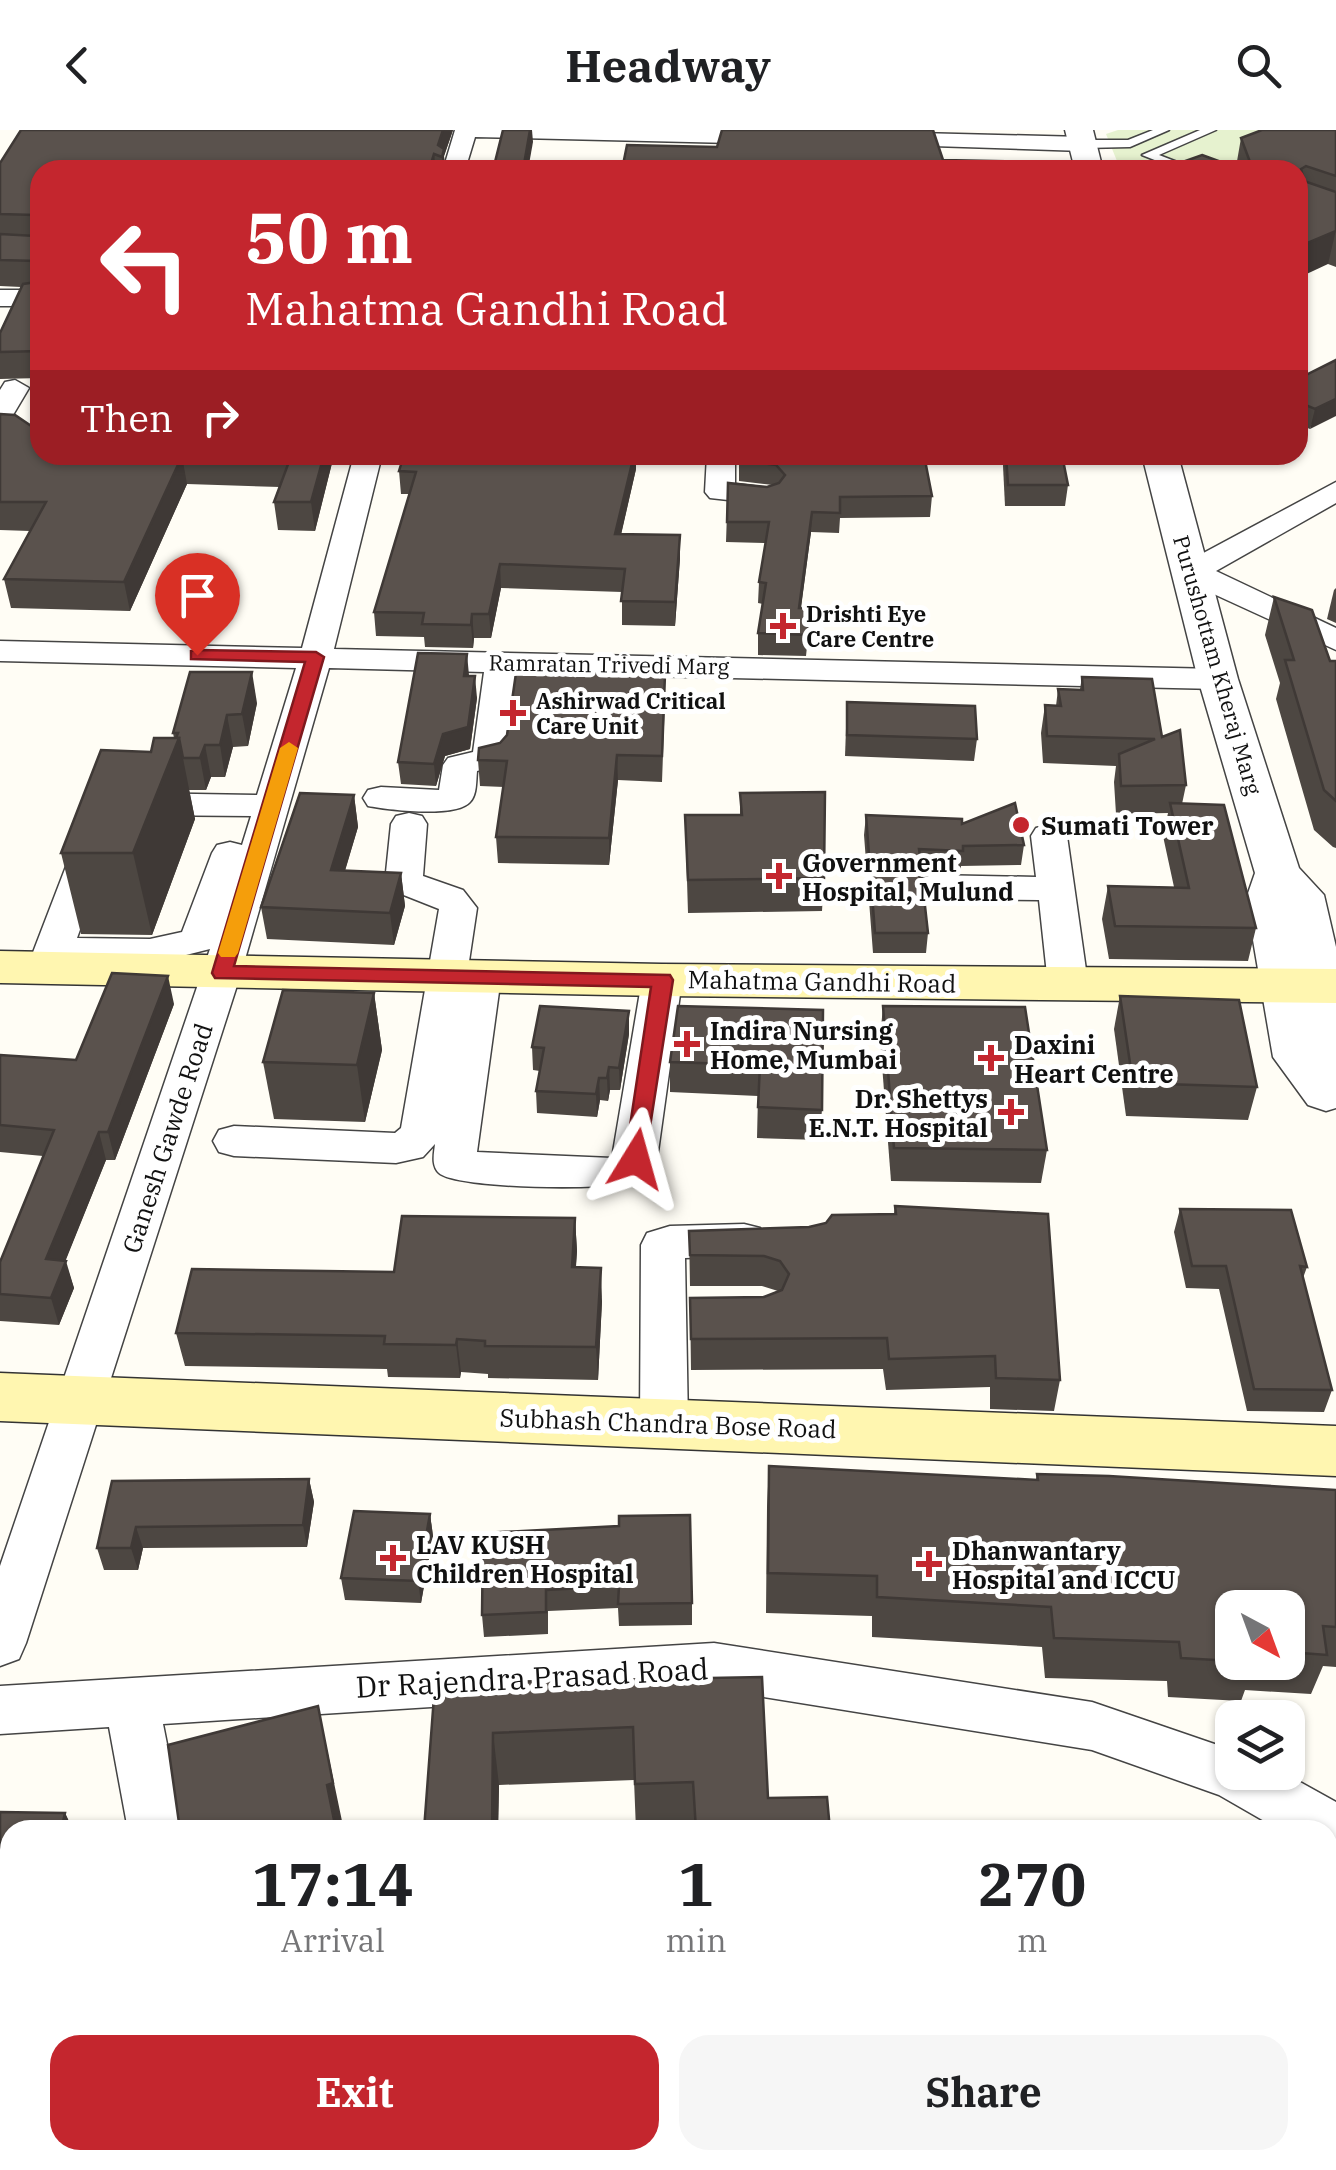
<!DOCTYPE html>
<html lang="en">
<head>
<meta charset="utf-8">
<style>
  body { margin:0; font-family:"IBM Plex Serif",serif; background:#f6f6f6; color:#202124; height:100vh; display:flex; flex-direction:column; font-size:38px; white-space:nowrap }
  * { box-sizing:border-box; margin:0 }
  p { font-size:32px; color:#757577 }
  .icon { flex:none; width:55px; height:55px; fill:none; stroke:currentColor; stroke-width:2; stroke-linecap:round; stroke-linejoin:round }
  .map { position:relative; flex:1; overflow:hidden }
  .side { position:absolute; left:0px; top:1690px; width:1338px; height:350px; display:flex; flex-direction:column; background:#fff; border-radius:30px 30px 0 0; box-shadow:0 2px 8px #0004 }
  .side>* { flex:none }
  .hud { position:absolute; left:30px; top:30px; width:1278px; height:305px; border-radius:30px; box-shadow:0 2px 8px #0004; background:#c4262e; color:#fff; overflow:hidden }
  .needle { width:65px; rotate:139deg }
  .buttons { position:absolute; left:1215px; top:1460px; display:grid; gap:20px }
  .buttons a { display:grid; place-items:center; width:90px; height:90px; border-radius:20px; background:#fff; box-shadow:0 2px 8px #0004; font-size:50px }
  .pin { position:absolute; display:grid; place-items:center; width:85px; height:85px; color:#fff; margin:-102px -42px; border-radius:50% 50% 50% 0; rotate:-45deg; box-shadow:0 0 10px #0007 }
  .pin .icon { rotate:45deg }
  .me { position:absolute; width:110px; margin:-55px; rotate:8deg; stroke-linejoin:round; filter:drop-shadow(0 0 8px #0008) }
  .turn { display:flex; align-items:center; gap:35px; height:210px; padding:0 50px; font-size:45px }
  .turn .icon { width:130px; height:130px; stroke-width:2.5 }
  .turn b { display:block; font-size:70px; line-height:85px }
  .then { display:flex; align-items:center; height:95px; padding:0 50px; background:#0003; gap:20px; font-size:38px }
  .eta { display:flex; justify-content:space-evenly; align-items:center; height:170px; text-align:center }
  .eta b { font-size:60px; font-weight:800; line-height:70px }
  .primary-button { display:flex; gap:20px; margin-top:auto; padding:20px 50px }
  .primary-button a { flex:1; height:115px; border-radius:30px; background:#c4262e; color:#fff; font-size:40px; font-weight:800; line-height:115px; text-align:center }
  .primary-button a+a { background:#f6f6f6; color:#202124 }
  header { display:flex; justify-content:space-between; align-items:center; height:130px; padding:0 50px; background:#fff; font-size:45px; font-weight:800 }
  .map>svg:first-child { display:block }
  .pitch { fill:#e6f2cf }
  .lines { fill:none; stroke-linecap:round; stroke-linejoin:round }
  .service-casing { stroke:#444; stroke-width:3 }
  .minor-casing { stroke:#444; stroke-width:3 }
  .tertiary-casing { stroke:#444; stroke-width:3 }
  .secondary-casing { stroke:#333; stroke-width:3 }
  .service { fill:#fff; fill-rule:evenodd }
  .minor { fill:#fff; fill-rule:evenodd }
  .tertiary { fill:#fff; fill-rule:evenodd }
  .secondary { fill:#fff6b0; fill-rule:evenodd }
  .wall { fill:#4d4742; fill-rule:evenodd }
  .shaded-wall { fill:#3f3936 }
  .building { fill:#5a524d; stroke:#3f3936; stroke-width:2.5 }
  .route { fill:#c4262e; stroke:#7f191e; stroke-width:2.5 }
  .slow { fill:#f59e0b }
  .poi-dot { fill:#c4262e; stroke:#fff; stroke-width:4 }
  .labels { text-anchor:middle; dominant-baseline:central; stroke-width:10; stroke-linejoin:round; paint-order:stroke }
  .far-poi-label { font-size:22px; font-weight:bold; fill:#111; stroke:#fff; text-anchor:start }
  .far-street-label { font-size:22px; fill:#111; stroke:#fff }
  .poi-label { font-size:25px; font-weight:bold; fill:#111; stroke:#fff; text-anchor:start }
  .street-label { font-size:25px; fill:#111; stroke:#fff }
  .near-street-label { font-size:30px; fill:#111; stroke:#fff }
</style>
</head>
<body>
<header><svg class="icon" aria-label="back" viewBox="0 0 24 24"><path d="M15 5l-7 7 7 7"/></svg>Headway<svg class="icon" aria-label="search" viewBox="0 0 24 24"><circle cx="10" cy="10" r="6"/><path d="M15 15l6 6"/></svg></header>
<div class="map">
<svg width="1336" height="2040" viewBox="0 0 1336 2040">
  <rect width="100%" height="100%" fill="#fffdf5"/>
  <polygon class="pitch" points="1118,0 1336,0 1298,40 1158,40 1119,36 1106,4"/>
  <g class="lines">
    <defs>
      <g id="service">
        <polygon points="1153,0 1169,0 1130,17 1083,18 1077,14 1083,10 1128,10"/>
        <polygon points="1200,0 1216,0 1159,25 1198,40 1180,40 1142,25"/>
      </g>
      <g id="minor">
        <polygon points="455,0 760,0 785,2 788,7 777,14 475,7 465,40 443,40"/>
        <polygon points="878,2 1083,7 1094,14 1083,21 870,14 867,9"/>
        <rect x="0" y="160" width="40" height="16"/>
        <polygon points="15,250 29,258 10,290 0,292 0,260 5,252"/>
        <path d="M354,325H382L334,519L1218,539L1230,542L1234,549L1230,556L1218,559L517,543L506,628L501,635L477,641C476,651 477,665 470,672C456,688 389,680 368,676L363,668L368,660L381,657L439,660L443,635L448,628L473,622L484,542L329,538L241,843L26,1513L19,1529L0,1536V1436L210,819L150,834L68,832L60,847L46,851L32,847L27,838L75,713L80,705L93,702L106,705L111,713L77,808L150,809L182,802L212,723L217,715L230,712L242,715L251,686L136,685L123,682L118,674L123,666L136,663L257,665L296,538L0,531V511L302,518Z"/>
        <polygon points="707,325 735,325 735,354 775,359 780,365 775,371 765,374 710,368 705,362"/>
        <polygon points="1336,352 1336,373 1216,441 1336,498 1336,520 1181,449 1177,442 1181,435"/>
        <path d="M409,683L422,686L427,694L423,746L463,760L477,778L468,838L481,834L495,838L501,847L477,1022L612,1028L642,850L648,841L662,837L676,841L682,850L657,1029C652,1038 647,1047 637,1051C614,1061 456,1059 439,1043C431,1035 434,1024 435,1014L423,1027L396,1033L234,1026L219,1022L213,1011L219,1000L234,996L395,1003L401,998L439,779L391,760L385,752L391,694L396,686Z"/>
        <polygon points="1049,695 1062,698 1067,706 1088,854 1082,863 1068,867 1054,863 1048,854 1039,770 932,769 919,765 913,757 919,749 932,745 1036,747 1031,706 1036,698"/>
        <polygon points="744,1094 760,1098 766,1110 760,1122 744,1126 685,1128 688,1293 681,1307 664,1312 647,1307 640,1293 641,1115 647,1103 670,1096"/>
        <polygon points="714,1513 1092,1572 1232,1620 1232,1642 1282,1642 1336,1672 1336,1728 1328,1725 1328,1700 1280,1700 1219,1665 1092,1620 714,1559 163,1594 184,1700 128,1700 109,1597 0,1604 0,1556"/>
        <polygon points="0,1970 10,1970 10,2030 15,2030 0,2032"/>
        <polygon points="198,2030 260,2030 263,2040 199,2040"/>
      </g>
      <g id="tertiary">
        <polygon points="1065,0 1093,0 1103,40 1075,40"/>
        <polygon points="1142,325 1178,325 1238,549 1299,738 1324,765 1336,817 1336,978 1326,981 1308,975 1273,927 1246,769 1255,743 1198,549"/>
      </g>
      <g id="secondary">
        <polygon points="0,821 662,834 1336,839 1336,873 662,866 0,853"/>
        <polygon points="0,1243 1336,1296 1336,1346 0,1291"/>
      </g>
    </defs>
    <use href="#service" class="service-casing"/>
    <use href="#minor" class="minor-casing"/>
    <use href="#tertiary" class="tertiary-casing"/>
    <use href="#secondary" class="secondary-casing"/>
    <use href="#service" class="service"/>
    <use href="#minor" class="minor"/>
    <use href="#tertiary" class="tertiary"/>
    <use href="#secondary" class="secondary"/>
  </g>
  <g class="wall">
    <polygon points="21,0 453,0 444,26 445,40 40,40 40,248 0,249 0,203 21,157 0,156 0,33"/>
    <polygon points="1336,0 1336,137 1328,134 1298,40 1160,40 1236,37 1241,8"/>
    <polygon points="1336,230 1310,299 1298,294 1298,249"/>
    <polygon points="0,284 40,325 334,325 315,401 278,400 274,372 280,357 187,354 130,481 11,478 4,449 30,401 0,400"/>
    <polygon points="636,325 636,339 621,404 680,405 680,428 675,496 622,495 622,462 501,458 491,508 474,508 473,518 425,517 424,507 376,506 374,482 409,364 401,364 399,341"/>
    <polygon points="739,325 874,329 874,325 924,325 932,366 930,387 840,388 839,403 811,402 801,478 811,478 806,526 758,525 758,503 763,474 758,473 759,452 766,413 726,412 728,353 767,357 773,355 739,351"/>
    <polygon points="1004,325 1062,325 1068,355 1065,376 1005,376 1003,336"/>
    <polygon points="1336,458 1336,493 1327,489 1334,460"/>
    <polygon points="1274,467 1330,531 1336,531 1336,718 1333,717 1314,700 1276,569 1280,553 1265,505"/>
    <polygon points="468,546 477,568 470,619 445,626 436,656 401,654 398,632"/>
    <polygon points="1082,547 1162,607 1186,655 1182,674 1256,798 1248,831 1109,829 1102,789 1108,756 1174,757 1163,706 1168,683 1116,684 1114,652 1116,636 1043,633 1041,603 1045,575 1056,576 1058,559 1080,559"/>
    <polygon points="665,569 662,652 618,650 609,735 498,733 496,707 504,657 480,656 478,630"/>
    <polygon points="847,572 977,609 974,631 845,626"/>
    <polygon points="257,573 248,616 233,617 225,647 211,647 206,660 189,660 195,689 152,805 81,804 61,723 174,608 173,603"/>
    <polygon points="740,663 824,748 822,781 688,783 685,685 740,685"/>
    <polygon points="354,665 358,697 345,741 401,743 405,776 394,815 267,809 261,777"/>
    <polygon points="866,685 962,694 1024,715 1021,735 961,736 961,741 918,739 918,744 928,803 926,823 873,823 864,705"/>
    <polygon points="374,863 382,920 365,992 274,989 263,932"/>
    <polygon points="1120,866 1257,957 1248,990 1126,986 1114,899"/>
    <polygon points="174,874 115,1030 106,1030 65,1131 74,1158 59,1195 0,1191 0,1132 43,1026 0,1022 0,925 76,930"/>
    <polygon points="678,876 822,980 819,1010 757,1008 758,966 670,962 670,932"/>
    <polygon points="883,876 1047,1020 1041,1053 891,1051 880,909"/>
    <polygon points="629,904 620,960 610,960 608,971 600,970 597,987 537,983 536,961 540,941 533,940 532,917"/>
    <polygon points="895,1076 1060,1250 1054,1281 990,1279 990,1257 886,1260 883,1239 691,1240 690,1168 764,1167 778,1161 762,1156 690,1156 689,1101 809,1097 894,1084"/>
    <polygon points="1180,1079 1307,1137 1303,1148 1332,1260 1324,1282 1247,1281 1219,1159 1186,1158 1174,1102"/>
    <polygon points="575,1088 577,1121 576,1137 602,1171 598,1250 488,1248 488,1244 461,1242 460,1248 388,1247 387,1239 185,1236 176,1203 394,1142"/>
    <path d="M769,1336L1036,1350L1037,1344L1336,1360V1537L1323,1536L1311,1564L1245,1560L1241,1571L1168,1567L1167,1551L1045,1548L1042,1517L872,1507V1486L766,1483L767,1377ZM1232,1478H1288V1532H1232Z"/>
    <polygon points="309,1349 314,1372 307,1417 143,1418 138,1440 104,1440 97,1418 112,1351"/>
    <polygon points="430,1384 433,1406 421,1473 345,1470 341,1448"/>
    <polygon points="483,1403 692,1473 692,1495 619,1496 618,1478 548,1481 548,1504 484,1507 482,1485"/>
    <polygon points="762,1547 768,1668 830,1700 636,1700 634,1650 499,1655 498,1700 424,1700 435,1553"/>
    <polygon points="0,1682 65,1683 73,1700 10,1700 10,1776 0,1778"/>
    <rect x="0" y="1823" width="10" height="73"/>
  </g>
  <g class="shaded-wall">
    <polygon points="443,0 453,0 444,26 445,40 443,40 442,27 438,15"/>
    <polygon points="530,0 532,0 533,12 528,40 523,40"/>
    <polygon points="434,24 436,40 429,40"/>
    <polygon points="1336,100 1328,134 1298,148 1298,117"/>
    <polygon points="1336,269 1336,286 1310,299 1315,279"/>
    <polygon points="324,325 334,325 315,401 311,372"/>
    <polygon points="634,325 636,325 636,339 616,427 615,404"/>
    <polygon points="182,326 187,354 130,481 124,452"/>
    <polygon points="812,382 811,402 798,499 799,478"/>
    <polygon points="680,405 680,428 675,496 675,472"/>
    <polygon points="500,434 501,458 491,508 489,484"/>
    <polygon points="472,484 474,508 473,518 471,495"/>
    <polygon points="467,524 469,545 465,568 464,546"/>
    <polygon points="252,542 257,573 248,616 242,584"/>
    <polygon points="475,546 477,568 470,619 445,626 436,656 434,634 443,604"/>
    <polygon points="227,585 233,617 225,647 220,615"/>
    <polygon points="179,608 195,689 152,805 133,723"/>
    <polygon points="205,615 211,647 206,660 200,628"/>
    <polygon points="617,625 618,650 609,735 609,708"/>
    <polygon points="354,665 358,697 335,773 331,740"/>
    <polygon points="920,726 918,746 911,737"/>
    <polygon points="401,743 405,776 394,815 390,783"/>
    <polygon points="168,846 174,874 115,1030 108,1002"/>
    <polygon points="374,863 382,920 365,992 357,935"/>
    <polygon points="629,881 629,904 620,960 619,938"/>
    <polygon points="609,937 610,960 608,971 607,948"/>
    <polygon points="599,948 600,970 597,987 596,964"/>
    <polygon points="99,1002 106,1030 55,1157 46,1129"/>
    <polygon points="575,1088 577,1121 573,1170 572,1137"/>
    <polygon points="66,1131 74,1158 59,1195 51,1168"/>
    <polygon points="601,1138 602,1171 598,1250 596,1217"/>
    <polygon points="457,1209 461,1242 460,1248 456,1215"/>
    <polygon points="309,1349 314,1372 307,1417 303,1395"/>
    <polygon points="430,1384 433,1406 421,1473 418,1451"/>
    <polygon points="136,1397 143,1418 138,1440 131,1418"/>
    <polygon points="318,1576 342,1691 336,1693 337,1700 336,1700 327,1655"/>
    <polygon points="493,1603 499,1655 498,1700 492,1700"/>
    <polygon points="65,1683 73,1700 61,1700"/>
  </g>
  <g class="building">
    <polygon points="21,0 443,0 438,15 444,19 442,27 434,24 429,40 40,40 40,221 0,222 0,203 23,154 37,152 37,131 0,130 0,104 35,106 38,89 35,85 0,84 0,33"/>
    <polygon points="503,0 530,0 523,40 493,40"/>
    <polygon points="722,0 933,0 943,30 1047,32 1049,40 622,40 627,15 717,17"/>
    <polygon points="1262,0 1336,0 1336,46 1306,36 1301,39 1304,51 1336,62 1336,101 1298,117 1298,40 1253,40 1241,8"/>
    <polygon points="1202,25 1243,40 1160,40"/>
    <polygon points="1336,230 1336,269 1315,279 1298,272 1298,249"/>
    <polygon points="0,284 15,285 40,302 40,325 324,325 311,372 274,372 290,329 182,326 124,452 4,449 46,372 0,372"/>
    <polygon points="404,325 634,325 615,404 680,405 675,472 621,471 625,439 500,434 489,484 472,484 471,495 422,494 424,483 374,482 416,342 399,341"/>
    <polygon points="739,325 876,329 876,325 924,325 932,366 840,367 840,383 812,382 799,478 811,478 807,505 758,503 766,453 759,452 769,392 727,392 728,353 767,357 779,353 785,345 776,335 739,330"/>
    <polygon points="1006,325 1062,325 1068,355 1008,355"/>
    <polygon points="1274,467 1312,480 1330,531 1336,531 1336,671 1324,660 1285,530 1294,530"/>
    <polygon points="418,523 467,524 464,546 475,546 468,597 443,604 434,634 398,632"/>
    <polygon points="190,542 252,542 242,584 227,585 220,615 205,615 200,628 183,628 179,608 176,608 178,603 173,603"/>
    <polygon points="516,543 665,544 662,626 617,625 609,708 496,707 507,631 478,630 479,618 500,613 507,605"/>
    <polygon points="1082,547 1152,549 1162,607 1180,600 1186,655 1121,656 1119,624 1155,609 1047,606 1045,575 1061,576 1058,559 1083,560"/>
    <polygon points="847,572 975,576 977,609 847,605"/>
    <polygon points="154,608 179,608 133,723 61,723 101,620 151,622"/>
    <polygon points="825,662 824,748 688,750 685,685 742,685 740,663"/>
    <polygon points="300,663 354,665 331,740 401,743 390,783 261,777"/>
    <polygon points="1015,673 1024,715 963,716 963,721 919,719 920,726 911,737 922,749 928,803 875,803 866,685 962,689 962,694"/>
    <polygon points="1170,673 1224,675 1256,798 1115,796 1108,756 1189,758"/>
    <polygon points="112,843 168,846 108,1002 99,1002 46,1129 66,1131 51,1168 0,1164 0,1132 54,1000 0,995 0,925 76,930"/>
    <polygon points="283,860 374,863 357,935 263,932"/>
    <polygon points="1120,866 1239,870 1257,957 1133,953"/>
    <polygon points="540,876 629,881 619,938 609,937 607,948 599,948 596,964 536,961 544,918 532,917"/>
    <polygon points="678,876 823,880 822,980 758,977 760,935 670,932"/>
    <polygon points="883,876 1025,877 1047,1020 894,1018"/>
    <polygon points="895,1076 1048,1084 1060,1250 996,1248 995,1226 889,1229 887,1208 691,1209 690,1168 764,1167 782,1160 789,1144 780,1131 764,1126 690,1125 689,1101 809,1097 826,1093 832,1085 896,1084"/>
    <polygon points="1180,1079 1291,1080 1307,1137 1300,1136 1332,1260 1254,1259 1226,1136 1192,1136"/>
    <polygon points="402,1086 575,1088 572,1137 601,1138 596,1217 485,1216 485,1211 457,1209 456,1215 384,1214 385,1206 176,1203 192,1139 394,1142"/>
    <polygon points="769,1336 1038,1350 1037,1344 1109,1346 1336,1360 1336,1497 1323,1496 1327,1525 1288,1522 1288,1478 1232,1478 1232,1531 1181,1528 1179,1512 1054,1508 1051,1477 877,1467 877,1446 768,1443"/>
    <polygon points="309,1349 303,1395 136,1397 131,1418 97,1418 112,1351"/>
    <polygon points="354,1381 430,1384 418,1451 341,1448"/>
    <polygon points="690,1385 692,1473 618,1474 619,1456 546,1460 546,1482 482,1485 483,1403 619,1396 619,1386"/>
    <polygon points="762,1547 768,1668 827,1667 830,1700 696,1700 693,1652 635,1654 633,1597 493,1603 492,1700 424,1700 435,1553"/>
    <polygon points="318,1576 333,1653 327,1655 336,1700 180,1700 168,1615"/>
    <polygon points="0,1682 65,1683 61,1700 10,1700 10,1755 0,1757"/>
    <polygon points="0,1823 10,1823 10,1876 0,1877"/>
    <polygon points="372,2036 385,2040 364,2040"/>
  </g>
  <polygon class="route" points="197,520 316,522 324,527 234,836 670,845 673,850 644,1035 628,1035 625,1029 651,857 215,848 212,843 305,532 191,529 191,521"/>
  <polygon class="slow" points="289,612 298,618 238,823 235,827 221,827 218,823 280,618"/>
  <g class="poi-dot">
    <path d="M778 481h10v10h10v10h-10v10h-10v-10h-10v-10h10z"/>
    <path d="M508 568h10v10h10v10h-10v10h-10v-10h-10v-10h10z"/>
    <circle cx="1021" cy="695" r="10"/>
    <path d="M774 731h10v10h10v10h-10v10h-10v-10h-10v-10h10z"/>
    <path d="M682 899h10v10h10v10h-10v10h-10v-10h-10v-10h10z"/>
    <path d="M986 913h10v10h10v10h-10v10h-10v-10h-10v-10h10z"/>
    <path d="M1006 967h10v10h10v10h-10v10h-10v-10h-10v-10h10z"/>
    <path d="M388 1413h10v10h10v10h-10v10h-10v-10h-10v-10h10z"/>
    <path d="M924 1419h10v10h10v10h-10v10h-10v-10h-10v-10h10z"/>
  </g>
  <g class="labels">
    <g class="far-poi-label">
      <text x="806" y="483">Drishti Eye<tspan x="806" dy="25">Care Centre</tspan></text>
      <text x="536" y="570">Ashirwad Critical<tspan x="536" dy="25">Care Unit</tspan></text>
    </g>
    <g class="far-street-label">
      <text transform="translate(609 534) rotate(1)">Ramratan Trivedi Marg</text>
      <text transform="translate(1218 535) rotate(74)">Purushottam Kheraj Marg</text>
    </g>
    <g class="poi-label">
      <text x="1041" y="695">Sumati Tower</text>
      <text x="802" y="732">Government<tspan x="802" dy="29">Hospital, Mulund</tspan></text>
      <text x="710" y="900">Indira Nursing<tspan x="710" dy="29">Home, Mumbai</tspan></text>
      <text x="1014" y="914">Daxini<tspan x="1014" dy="29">Heart Centre</tspan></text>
      <text x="988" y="968" text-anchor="end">Dr. Shettys<tspan x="988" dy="29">E.N.T. Hospital</tspan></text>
      <text x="416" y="1414">LAV KUSH<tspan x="416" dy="29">Children Hospital</tspan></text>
      <text x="952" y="1420">Dhanwantary<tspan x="952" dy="29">Hospital and ICCU</tspan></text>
    </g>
    <g class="street-label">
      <text transform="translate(822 851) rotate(1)">Mahatma Gandhi Road</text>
      <text transform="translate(167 1008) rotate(-72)">Ganesh Gawde Road</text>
      <text transform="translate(668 1293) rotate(2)">Subhash Chandra Bose Road</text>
    </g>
    <g class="near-street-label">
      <text transform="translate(532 1547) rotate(-3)">Dr Rajendra Prasad Road</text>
    </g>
  </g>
</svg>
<div class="buttons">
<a><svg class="needle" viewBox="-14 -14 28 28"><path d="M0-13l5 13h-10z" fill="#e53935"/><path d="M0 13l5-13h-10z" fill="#757577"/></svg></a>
<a><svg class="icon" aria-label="layers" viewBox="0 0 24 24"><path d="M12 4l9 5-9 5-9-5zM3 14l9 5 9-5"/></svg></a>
</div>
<div class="pin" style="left:197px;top:525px;background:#d93025"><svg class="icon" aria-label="arrive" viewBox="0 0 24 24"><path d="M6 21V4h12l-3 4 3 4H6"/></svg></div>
<svg class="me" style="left:636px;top:1029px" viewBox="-20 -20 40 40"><path d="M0-17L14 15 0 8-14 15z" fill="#c4262e" stroke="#fff" stroke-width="4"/></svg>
<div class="hud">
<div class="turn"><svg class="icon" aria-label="left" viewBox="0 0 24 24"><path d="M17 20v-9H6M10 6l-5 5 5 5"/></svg><div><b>50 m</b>Mahatma Gandhi Road</div></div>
<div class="then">Then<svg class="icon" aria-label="right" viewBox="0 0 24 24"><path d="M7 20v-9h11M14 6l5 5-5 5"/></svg></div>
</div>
<section class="side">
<div class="eta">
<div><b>17:14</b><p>Arrival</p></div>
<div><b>1</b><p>min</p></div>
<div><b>270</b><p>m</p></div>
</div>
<div class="primary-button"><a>Exit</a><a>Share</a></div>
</section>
</div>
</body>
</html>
